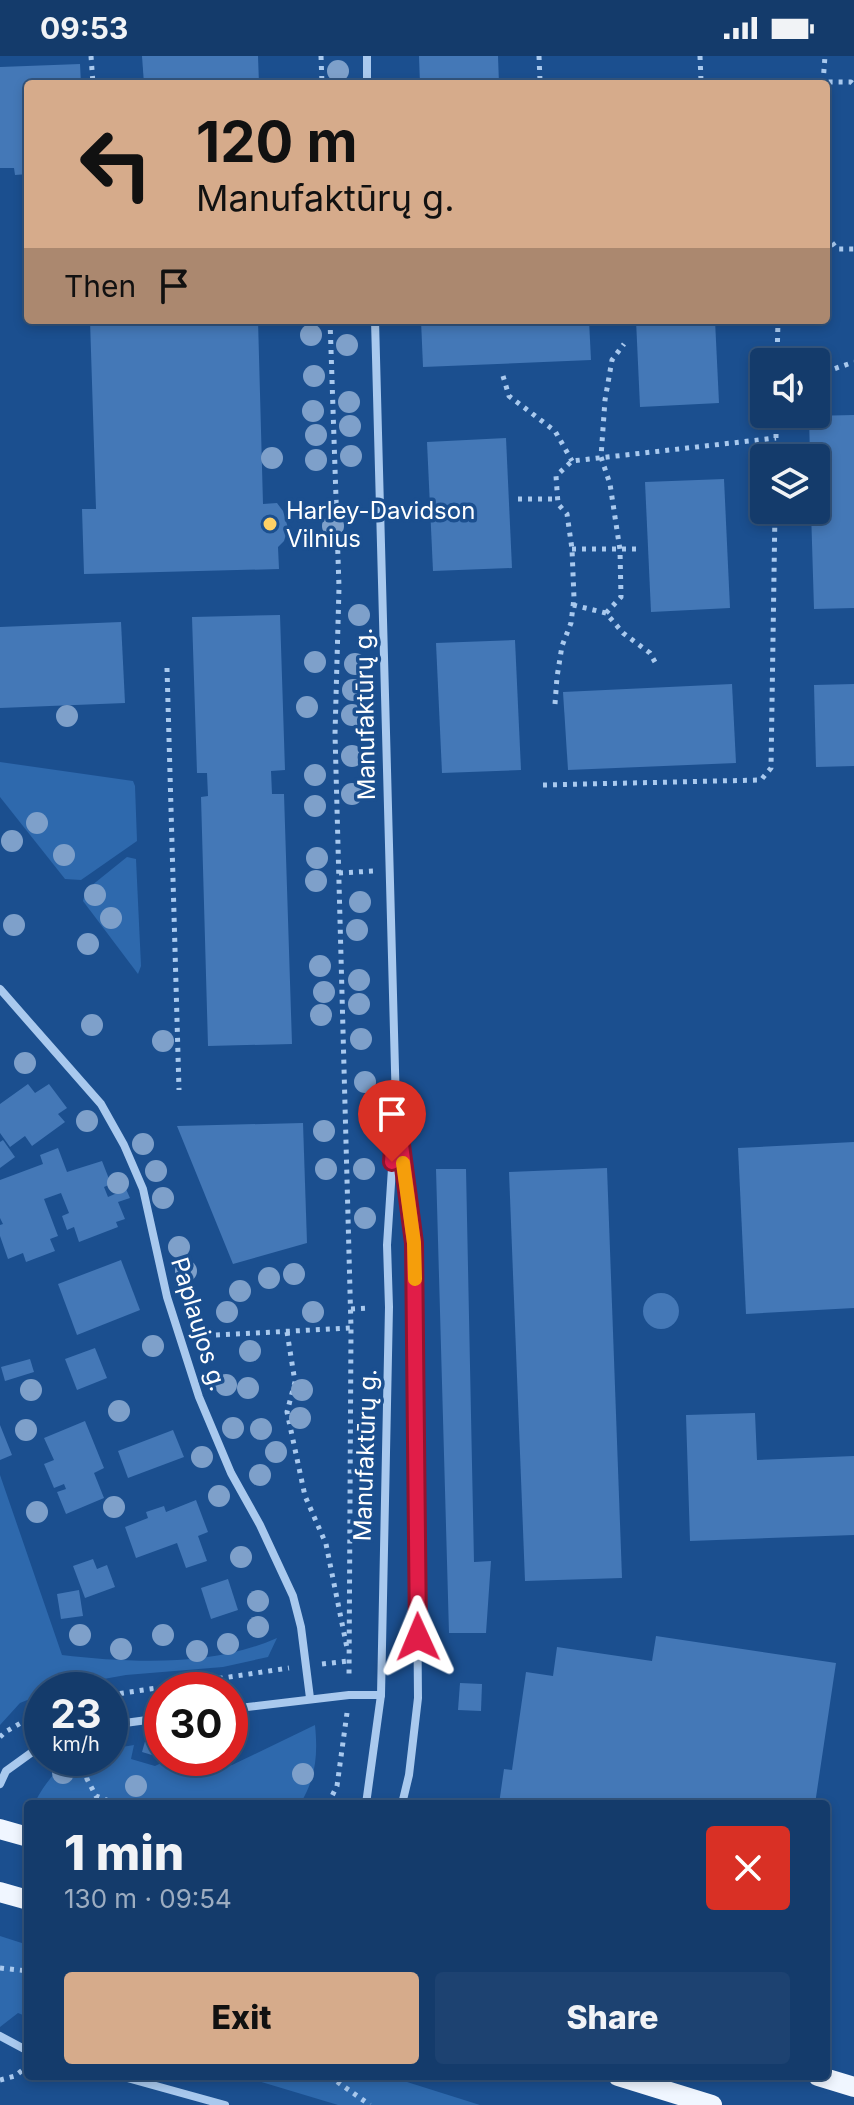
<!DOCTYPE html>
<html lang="en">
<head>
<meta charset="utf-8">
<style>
  body { margin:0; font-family:Inter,sans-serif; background:#1d4271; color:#f1f3f6; height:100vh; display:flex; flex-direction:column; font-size:30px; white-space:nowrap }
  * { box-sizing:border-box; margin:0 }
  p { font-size:26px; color:#9dadc1 }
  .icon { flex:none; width:44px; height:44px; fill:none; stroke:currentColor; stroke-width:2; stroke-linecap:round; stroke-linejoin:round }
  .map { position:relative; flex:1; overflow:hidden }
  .panel { position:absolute; left:24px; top:1744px; width:806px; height:280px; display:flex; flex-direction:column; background:#143b6b; border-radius:8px; box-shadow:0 4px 12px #0003,0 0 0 2px #33557e }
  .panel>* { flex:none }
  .top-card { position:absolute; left:24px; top:24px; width:806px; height:244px; border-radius:8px; box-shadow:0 4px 12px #0003,0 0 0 2px #33557e; background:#d6ab8b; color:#111; overflow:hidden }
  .controls { position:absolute; left:750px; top:292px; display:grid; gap:16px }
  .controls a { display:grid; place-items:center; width:80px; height:80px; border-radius:8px; background:#143b6b; box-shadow:0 4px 12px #0003,0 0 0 2px #33557e; font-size:40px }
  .speed { position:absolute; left:24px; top:1616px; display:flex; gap:16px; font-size:40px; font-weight:700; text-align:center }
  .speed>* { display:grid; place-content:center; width:104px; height:104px; border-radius:50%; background:#143b6b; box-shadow:0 4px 12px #0003,0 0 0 2px #33557e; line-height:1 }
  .speed small { font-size:20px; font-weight:400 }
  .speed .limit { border:12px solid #d22; background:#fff; color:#111 }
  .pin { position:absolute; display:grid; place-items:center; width:68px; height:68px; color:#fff; margin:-82px -34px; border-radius:50% 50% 50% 0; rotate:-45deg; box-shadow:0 0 8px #0007 }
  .pin .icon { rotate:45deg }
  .me { position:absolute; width:88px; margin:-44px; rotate:359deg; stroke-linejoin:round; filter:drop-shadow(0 0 6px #0008) }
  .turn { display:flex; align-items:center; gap:28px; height:168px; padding:0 40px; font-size:36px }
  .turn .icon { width:104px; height:104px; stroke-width:2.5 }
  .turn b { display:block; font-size:56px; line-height:68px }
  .then { display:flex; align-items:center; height:76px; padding:0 40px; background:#0003; gap:16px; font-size:30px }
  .round { display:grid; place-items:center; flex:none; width:84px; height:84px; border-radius:8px; background:#1d4271 }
  .overview { display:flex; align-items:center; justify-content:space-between; height:136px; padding:0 40px }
  h1 { font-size:48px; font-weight:800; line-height:60px }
  .button { display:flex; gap:16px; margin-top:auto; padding:16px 40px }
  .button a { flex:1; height:92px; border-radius:8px; background:#d6ab8b; color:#111; font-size:32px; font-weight:800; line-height:92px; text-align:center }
  .button a+a { background:#1d4271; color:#f1f3f6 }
  .status { display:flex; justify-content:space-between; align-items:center; height:56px; padding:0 40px; background:#143b6b; direction:ltr }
  .status svg { height:22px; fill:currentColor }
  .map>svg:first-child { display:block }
  .green { fill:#2e69ad }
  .building { fill:#4478b7 }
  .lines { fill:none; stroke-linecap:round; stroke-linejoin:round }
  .path { stroke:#a9c9ee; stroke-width:5; stroke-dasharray:4 6; stroke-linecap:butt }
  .minor { stroke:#a9c9ee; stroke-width:8 }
  .primary { stroke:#f0f6ff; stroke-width:20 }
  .tree { fill:#7ea0ca }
  .route-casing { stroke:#92132f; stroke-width:20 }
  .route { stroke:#e11d48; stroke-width:14 }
  .slow { stroke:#f59e0b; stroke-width:14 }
  .poi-dot { fill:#ffd166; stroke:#1b4f8f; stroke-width:3 }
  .labels { text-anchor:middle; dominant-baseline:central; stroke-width:7; stroke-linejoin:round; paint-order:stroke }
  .poi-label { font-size:24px; fill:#fff; stroke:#1b4f8f; text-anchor:start }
  .street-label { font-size:24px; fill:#fff; stroke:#1b4f8f }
</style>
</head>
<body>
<div class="status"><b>09:53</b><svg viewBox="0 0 49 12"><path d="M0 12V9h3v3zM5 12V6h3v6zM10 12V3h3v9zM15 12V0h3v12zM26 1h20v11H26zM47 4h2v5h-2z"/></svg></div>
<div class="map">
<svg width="854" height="2049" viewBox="0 0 854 2049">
  <rect width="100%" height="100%" fill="#1b4f8f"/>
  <g class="green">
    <polygon points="0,706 133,725 135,730 137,785 81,824 65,823 0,741"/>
    <polygon points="127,801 136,803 141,910 138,918 83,845 86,834"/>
    <path d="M0,1419L62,1599C132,1607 212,1611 277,1582L268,1601L223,1611L126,1619L42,1634V1638L20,1647L0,1669Z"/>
    <path d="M315,1669C318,1699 316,1722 300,1748H42L35,1746C55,1709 69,1702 110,1702V1693L134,1689L131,1703L155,1710L172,1702H194L190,1704L200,1713L232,1709Z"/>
    <polygon points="0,1880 28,1889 28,1961 18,1957 0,1971"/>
    <polygon points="242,2020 388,2020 480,2049 338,2049"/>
  </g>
  <g class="building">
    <polygon points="142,0 258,0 259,28 144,28"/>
    <polygon points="419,0 498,0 499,28 420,28"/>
    <polygon points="80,8 81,28 28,28 28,118 15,119 14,112 0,112 0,11"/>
    <polygon points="90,264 258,264 263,448 277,447 283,455 288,472 284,485 278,491 279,513 84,518 82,453 96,453"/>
    <polygon points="421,264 589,264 591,304 423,311"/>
    <polygon points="636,264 715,264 719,347 640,351"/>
    <polygon points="854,359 854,552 814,553 811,454 816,454 816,402 810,402 809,360"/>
    <polygon points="506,382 512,512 433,515 427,386"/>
    <polygon points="724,423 730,552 651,556 645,426"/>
    <polygon points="280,559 285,714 271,715 272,738 284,738 292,988 208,990 201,741 208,740 207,717 197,717 192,561"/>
    <polygon points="121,566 125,647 0,652 0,571"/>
    <polygon points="515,584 521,714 442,717 436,587"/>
    <polygon points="732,628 736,707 568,714 563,636"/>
    <polygon points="854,628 854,710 816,711 814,629"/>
    <polygon points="28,1028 35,1037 49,1028 67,1052 58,1058 65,1066 32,1090 25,1080 10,1091 0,1077 0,1048"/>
    <polygon points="303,1067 307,1187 233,1208 177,1070"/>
    <polygon points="3,1084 15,1101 0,1112 0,1086"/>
    <polygon points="854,1086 854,1252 746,1258 738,1092"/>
    <polygon points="58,1092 67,1116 102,1105 111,1128 104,1131 108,1141 126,1133 130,1142 118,1146 125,1163 116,1166 118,1171 79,1186 74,1171 67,1174 62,1160 69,1157 61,1137 44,1143 58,1180 50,1183 55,1195 26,1206 23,1197 8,1203 0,1180 0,1169 3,1168 0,1162 0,1124 43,1108 40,1099"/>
    <polygon points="607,1112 622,1522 525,1525 509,1116"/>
    <polygon points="436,1113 466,1113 474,1506 491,1505 486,1577 449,1577"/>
    <polygon points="121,1204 140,1254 77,1279 58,1228"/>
    <circle cx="661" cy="1255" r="18"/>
    <polygon points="95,1292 107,1322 77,1334 65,1303"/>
    <polygon points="30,1303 34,1316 5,1325 1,1311"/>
    <polygon points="755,1357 757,1404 854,1400 854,1479 690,1485 686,1359"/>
    <polygon points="85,1365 104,1412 94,1417 104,1442 66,1458 57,1436 66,1433 64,1428 54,1432 44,1408 54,1404 44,1382"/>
    <polygon points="0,1369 12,1399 0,1404"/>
    <polygon points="173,1374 184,1401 128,1422 118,1395"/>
    <polygon points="196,1444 208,1476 198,1480 207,1505 186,1512 177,1487 136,1502 125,1471 148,1462 146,1456 164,1450 166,1456"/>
    <polygon points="93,1503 97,1513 107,1509 115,1531 85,1542 73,1510"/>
    <polygon points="228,1523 238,1554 211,1563 201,1532"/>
    <polygon points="79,1534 83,1560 61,1563 57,1538"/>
    <polygon points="656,1580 836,1607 815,1748 499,1748 504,1713 512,1714 526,1616 553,1620 557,1591 652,1605"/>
    <polygon points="460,1627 482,1628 481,1655 458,1654"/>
    <polygon points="146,1682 162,1687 162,1702 142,1696"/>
  </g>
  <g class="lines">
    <g class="path">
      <polyline points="91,0 93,28"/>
      <polyline points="321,0 322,28"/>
      <polyline points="539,0 540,25"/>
      <polyline points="700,0 701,25"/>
      <polyline points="823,27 825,0"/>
      <polyline points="529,28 540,25 851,26 854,29"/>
      <polyline points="826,179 837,193 854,193"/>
      <polyline points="330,264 339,531 335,678 351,1272 349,1623"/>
      <polyline points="777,306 778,264"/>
      <polyline points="816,319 854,306"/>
      <polyline points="503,320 509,340 555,375 572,405"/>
      <polyline points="776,402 776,358"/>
      <polyline points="518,443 558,443"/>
      <polyline points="572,493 639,493"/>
      <polyline points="573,549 606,557 623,577 650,597 655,606"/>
      <polyline points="606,557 621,541 620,494 610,428 601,401 605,344 612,304 624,288"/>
      <polyline points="167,612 179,1034"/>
      <polyline points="555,648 557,621 562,590 571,567 574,542 572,493 567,458 558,448 556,420 572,405 776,382"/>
      <polyline points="543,729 761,724 771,712 775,454"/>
      <polyline points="339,817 374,815"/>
      <polyline points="351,1253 370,1252"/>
      <polyline points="287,1276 295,1326 287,1356 305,1440 326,1488 347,1592"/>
      <polyline points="196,1280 351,1272"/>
      <polyline points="322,1608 349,1605"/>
      <polyline points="110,1639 289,1612"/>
      <polyline points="0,1681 5,1676 42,1655"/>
      <polyline points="83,1702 87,1723 96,1740 117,1748"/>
      <polyline points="328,1748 337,1730 347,1657"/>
      <polyline points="0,1912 28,1915"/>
      <polyline points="329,2020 370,2049"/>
      <polyline points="0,2024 15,2020 24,2013"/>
    </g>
    <g class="minor">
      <polyline points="367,0 367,28"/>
      <polyline points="0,933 101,1048 124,1089 143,1133 167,1241 199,1341 231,1417 260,1469 293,1540 301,1571 310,1642"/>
      <polyline points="399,1072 414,1187 418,1642 409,1719 402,1748"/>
      <polyline points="230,1653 349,1639 381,1639"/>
      <polyline points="110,1669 162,1662"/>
      <polyline points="0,1728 6,1715 42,1689"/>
      <polyline points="366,1748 381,1639 389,1251 387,1189 396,1051 375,264"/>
      <polyline points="0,1980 28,1995"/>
      <polyline points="120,2020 225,2049"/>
    </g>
    <g class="primary">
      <polyline points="0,1773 28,1781"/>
      <polyline points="0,1836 28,1844"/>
      <polyline points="618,2020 712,2049"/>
      <polyline points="818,2020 854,2031"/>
    </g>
  </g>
  <g class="tree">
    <circle cx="338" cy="15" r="11"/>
    <circle cx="311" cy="279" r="11"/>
    <circle cx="347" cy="289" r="11"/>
    <circle cx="314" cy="320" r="11"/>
    <circle cx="349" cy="346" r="11"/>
    <circle cx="313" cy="355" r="11"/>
    <circle cx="350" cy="370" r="11"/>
    <circle cx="316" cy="379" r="11"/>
    <circle cx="351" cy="400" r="11"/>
    <circle cx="272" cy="402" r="11"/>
    <circle cx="316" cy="404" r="11"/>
    <circle cx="333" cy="470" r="11"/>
    <circle cx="359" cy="559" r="11"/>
    <circle cx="315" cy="606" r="11"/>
    <circle cx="355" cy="608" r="11"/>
    <circle cx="353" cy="634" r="11"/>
    <circle cx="307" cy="651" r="11"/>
    <circle cx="352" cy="659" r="11"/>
    <circle cx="67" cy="660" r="11"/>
    <circle cx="352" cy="700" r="11"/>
    <circle cx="315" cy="719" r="11"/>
    <circle cx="352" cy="738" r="11"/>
    <circle cx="315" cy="750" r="11"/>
    <circle cx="37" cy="767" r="11"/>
    <circle cx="12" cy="785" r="11"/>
    <circle cx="64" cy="799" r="11"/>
    <circle cx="317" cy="802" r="11"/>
    <circle cx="316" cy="825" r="11"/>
    <circle cx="95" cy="839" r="11"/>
    <circle cx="360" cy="846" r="11"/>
    <circle cx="111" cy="862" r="11"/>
    <circle cx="14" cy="869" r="11"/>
    <circle cx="357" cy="874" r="11"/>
    <circle cx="88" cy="888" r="11"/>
    <circle cx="320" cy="910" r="11"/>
    <circle cx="359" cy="924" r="11"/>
    <circle cx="324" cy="936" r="11"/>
    <circle cx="359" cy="948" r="11"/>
    <circle cx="321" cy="959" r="11"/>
    <circle cx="92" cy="969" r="11"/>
    <circle cx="361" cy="983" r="11"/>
    <circle cx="163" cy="985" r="11"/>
    <circle cx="25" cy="1007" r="11"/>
    <circle cx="365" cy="1026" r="11"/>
    <circle cx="87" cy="1065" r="11"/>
    <circle cx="324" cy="1075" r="11"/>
    <circle cx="143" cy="1088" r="11"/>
    <circle cx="326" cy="1113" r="11"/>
    <circle cx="364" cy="1113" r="11"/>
    <circle cx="156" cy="1115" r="11"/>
    <circle cx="118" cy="1127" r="11"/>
    <circle cx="163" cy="1142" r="11"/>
    <circle cx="365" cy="1162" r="11"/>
    <circle cx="179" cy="1191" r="11"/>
    <circle cx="186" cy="1215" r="11"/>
    <circle cx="294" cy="1218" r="11"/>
    <circle cx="269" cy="1222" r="11"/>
    <circle cx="240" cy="1235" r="11"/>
    <circle cx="227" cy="1256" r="11"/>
    <circle cx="313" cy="1256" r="11"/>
    <circle cx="153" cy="1290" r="11"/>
    <circle cx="250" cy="1295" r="11"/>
    <circle cx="226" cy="1329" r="11"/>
    <circle cx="248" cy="1332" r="11"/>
    <circle cx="31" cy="1334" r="11"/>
    <circle cx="302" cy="1334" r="11"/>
    <circle cx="119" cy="1355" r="11"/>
    <circle cx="300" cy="1362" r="11"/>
    <circle cx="233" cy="1372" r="11"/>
    <circle cx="261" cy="1373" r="11"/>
    <circle cx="26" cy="1374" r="11"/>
    <circle cx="276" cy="1396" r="11"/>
    <circle cx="202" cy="1401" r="11"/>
    <circle cx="260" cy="1419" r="11"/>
    <circle cx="219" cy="1440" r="11"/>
    <circle cx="114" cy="1451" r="11"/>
    <circle cx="37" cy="1456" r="11"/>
    <circle cx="241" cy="1501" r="11"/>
    <circle cx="258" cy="1545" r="11"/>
    <circle cx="258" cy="1571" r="11"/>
    <circle cx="80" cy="1579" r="11"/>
    <circle cx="163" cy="1579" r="11"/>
    <circle cx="228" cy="1588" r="11"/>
    <circle cx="121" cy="1593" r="11"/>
    <circle cx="197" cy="1595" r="11"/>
    <circle cx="63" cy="1717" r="11"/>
    <circle cx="303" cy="1718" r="11"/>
    <circle cx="136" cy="1730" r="11"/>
  </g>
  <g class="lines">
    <defs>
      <polyline id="route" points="392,1106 396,1051 414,1187 418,1581"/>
    </defs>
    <use href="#route" class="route-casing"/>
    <use href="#route" class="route"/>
    <polyline class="slow" points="403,1107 414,1187 415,1223"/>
  </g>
  <circle class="poi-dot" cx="270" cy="468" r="8"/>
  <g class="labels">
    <g class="poi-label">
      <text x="286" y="454">Harley-Davidson<tspan x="286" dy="28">Vilnius</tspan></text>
    </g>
    <g class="street-label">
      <text transform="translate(365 658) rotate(-91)">Manufaktūrų g.</text>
      <text transform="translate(199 1268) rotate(73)">Paplaujos g.</text>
      <text transform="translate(365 1399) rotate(-88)">Manufaktūrų g.</text>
    </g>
  </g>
</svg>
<div class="controls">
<a><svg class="icon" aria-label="sound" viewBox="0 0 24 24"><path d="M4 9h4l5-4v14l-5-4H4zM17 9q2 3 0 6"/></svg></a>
<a><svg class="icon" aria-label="layers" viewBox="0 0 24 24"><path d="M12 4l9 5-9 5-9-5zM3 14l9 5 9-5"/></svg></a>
</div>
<div class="speed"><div>23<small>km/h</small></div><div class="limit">30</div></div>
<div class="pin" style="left:392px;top:1106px;background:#d93025"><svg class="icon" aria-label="arrive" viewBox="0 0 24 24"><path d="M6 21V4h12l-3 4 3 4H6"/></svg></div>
<svg class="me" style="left:418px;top:1581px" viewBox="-20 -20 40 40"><path d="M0-17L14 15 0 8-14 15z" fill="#e11d48" stroke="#fff" stroke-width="4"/></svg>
<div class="top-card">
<div class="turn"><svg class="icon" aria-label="left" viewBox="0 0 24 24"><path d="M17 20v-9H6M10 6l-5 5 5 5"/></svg><div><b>120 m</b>Manufaktūrų g.</div></div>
<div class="then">Then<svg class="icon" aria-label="arrive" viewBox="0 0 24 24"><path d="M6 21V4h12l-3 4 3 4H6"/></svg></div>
</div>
<section class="panel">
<div class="overview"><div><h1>1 min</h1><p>130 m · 09:54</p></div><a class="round" style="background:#d93025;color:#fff"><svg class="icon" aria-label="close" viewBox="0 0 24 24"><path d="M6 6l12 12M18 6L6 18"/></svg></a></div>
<div class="button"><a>Exit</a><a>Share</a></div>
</section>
</div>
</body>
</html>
